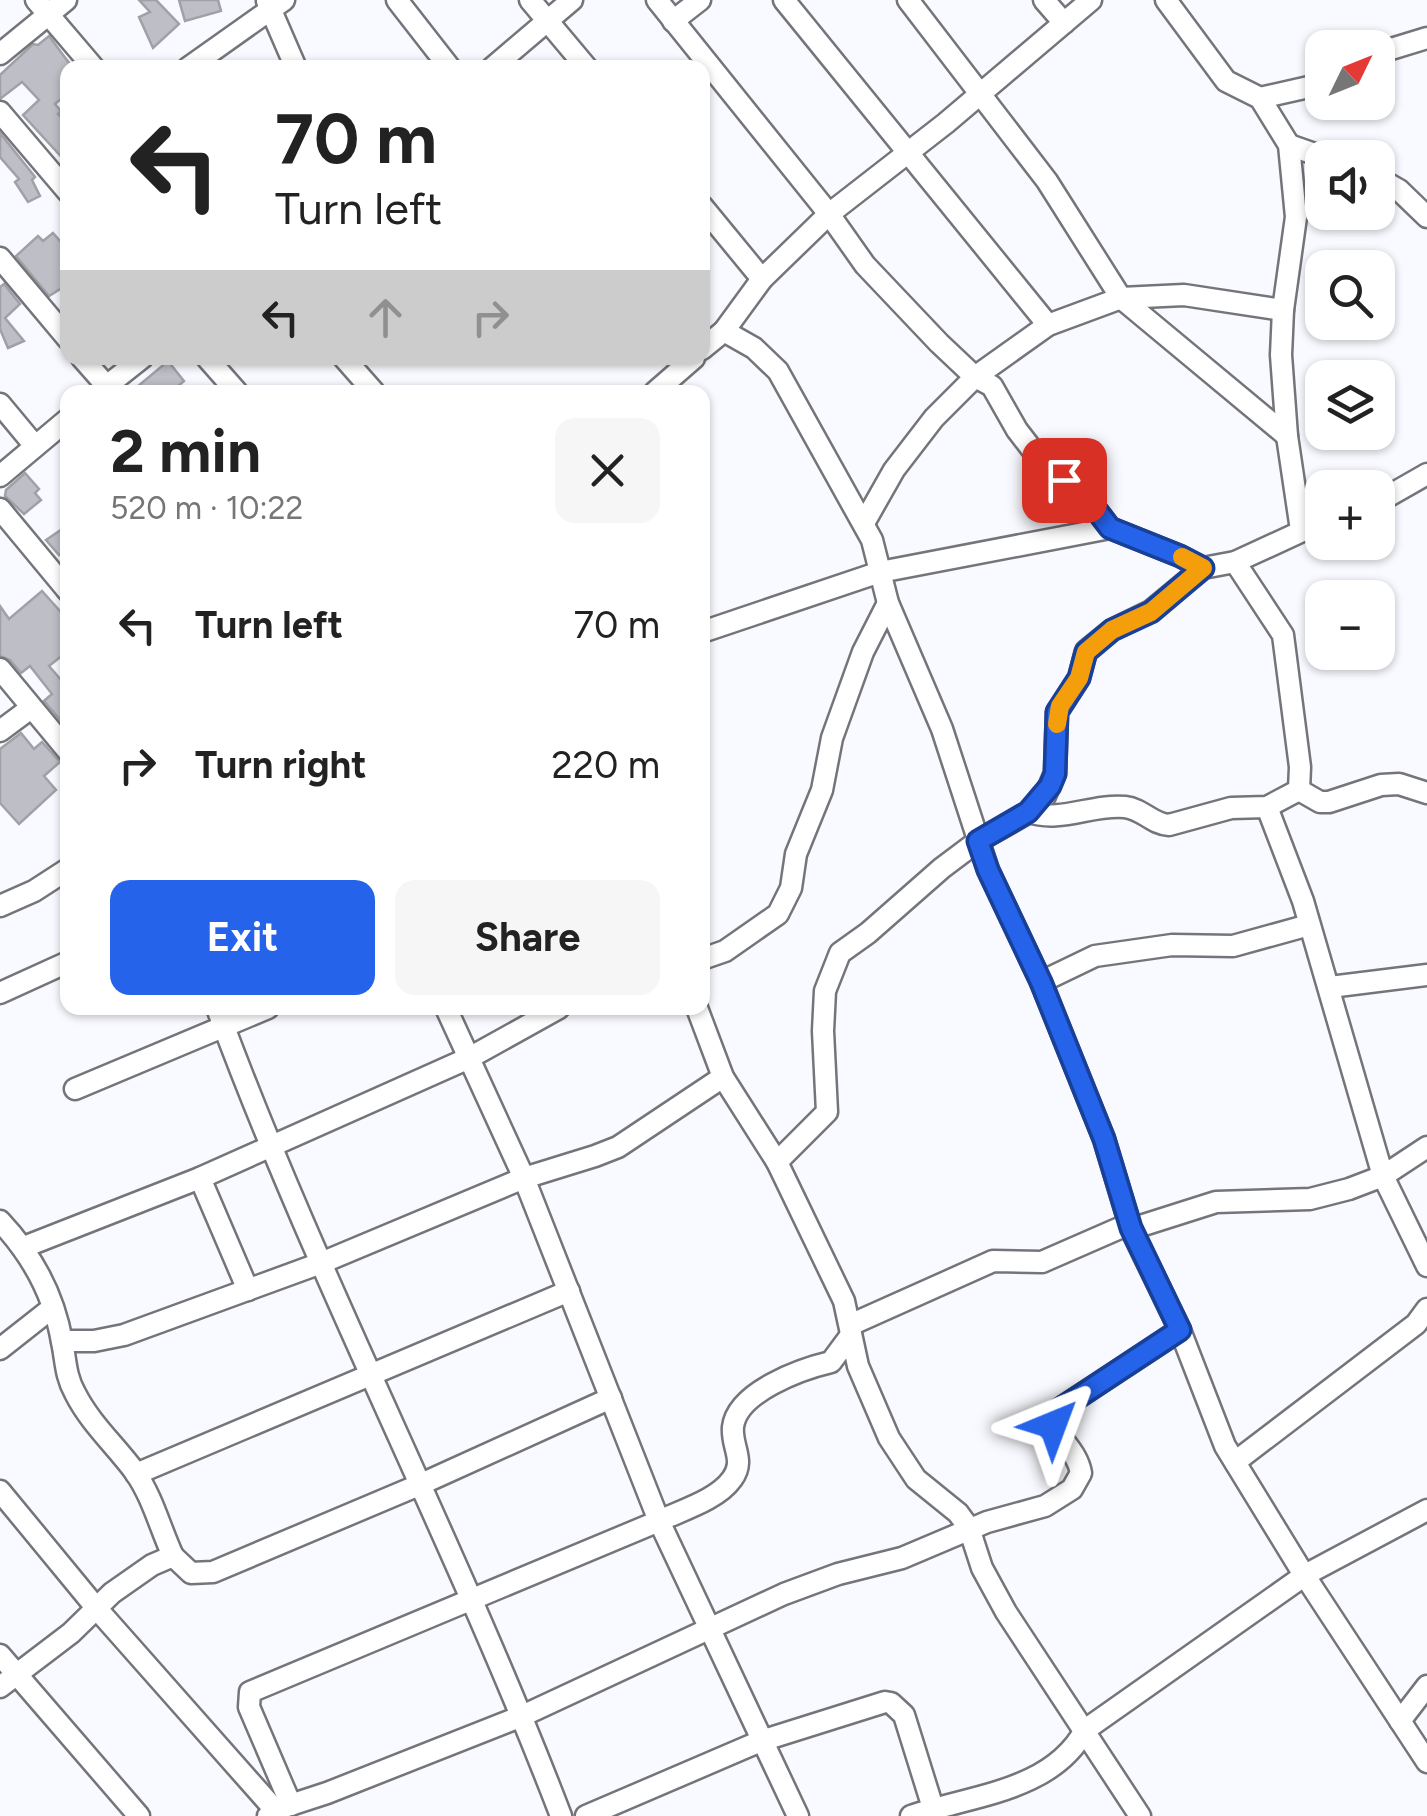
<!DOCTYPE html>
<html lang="en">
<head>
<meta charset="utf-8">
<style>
  body { margin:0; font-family:Figtree,sans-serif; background:#f6f6f6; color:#222; height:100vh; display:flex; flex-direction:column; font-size:38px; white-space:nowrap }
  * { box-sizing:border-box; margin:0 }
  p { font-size:32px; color:#767676 }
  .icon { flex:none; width:55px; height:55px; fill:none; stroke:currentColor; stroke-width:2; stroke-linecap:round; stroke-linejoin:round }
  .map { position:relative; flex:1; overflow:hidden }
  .details { position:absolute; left:60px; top:385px; width:650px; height:630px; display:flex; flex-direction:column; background:#fff; border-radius:20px; box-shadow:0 2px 8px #0004 }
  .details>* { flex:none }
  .hud { position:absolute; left:60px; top:60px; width:650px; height:305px; border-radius:20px; box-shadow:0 2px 8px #0004; background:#fff; color:#222; overflow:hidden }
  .needle { width:65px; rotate:47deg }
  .tools { position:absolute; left:1305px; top:30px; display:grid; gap:20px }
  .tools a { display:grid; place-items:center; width:90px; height:90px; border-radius:20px; background:#fff; box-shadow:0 2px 8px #0004; font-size:50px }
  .pin { position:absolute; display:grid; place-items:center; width:85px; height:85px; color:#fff; margin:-42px; border-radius:20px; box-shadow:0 5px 15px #0006 }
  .me { position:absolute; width:110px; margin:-55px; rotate:44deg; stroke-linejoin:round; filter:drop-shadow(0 0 8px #0008) }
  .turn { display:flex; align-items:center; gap:35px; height:210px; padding:0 50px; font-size:45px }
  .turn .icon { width:130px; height:130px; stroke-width:2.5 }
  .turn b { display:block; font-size:70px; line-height:85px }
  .lanes { display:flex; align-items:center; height:95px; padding:0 50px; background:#0003; justify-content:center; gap:50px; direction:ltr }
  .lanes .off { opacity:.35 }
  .round { display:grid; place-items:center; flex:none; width:105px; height:105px; border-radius:20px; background:#f6f6f6 }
  .head { display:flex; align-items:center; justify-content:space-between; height:170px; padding:0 50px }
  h1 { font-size:60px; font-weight:700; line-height:75px }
  .cta { display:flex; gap:20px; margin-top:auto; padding:20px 50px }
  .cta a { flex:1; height:115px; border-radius:20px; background:#2563eb; color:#fff; font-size:40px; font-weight:700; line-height:115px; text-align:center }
  .cta a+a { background:#f6f6f6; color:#222 }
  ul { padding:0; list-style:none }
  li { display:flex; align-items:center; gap:30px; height:140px; padding:0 50px }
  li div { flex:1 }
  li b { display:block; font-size:38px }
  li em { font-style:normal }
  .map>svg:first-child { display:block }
  .building { fill:#bebfc6; stroke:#9fa1a7; stroke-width:2.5 }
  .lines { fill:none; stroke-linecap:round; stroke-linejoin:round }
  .minor-casing { stroke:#74757b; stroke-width:25 }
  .minor { stroke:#fff; stroke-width:20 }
  .route-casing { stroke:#184099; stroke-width:25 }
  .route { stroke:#2563eb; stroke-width:18 }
  .slow { stroke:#f59e0b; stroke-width:18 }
</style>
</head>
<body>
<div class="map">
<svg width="1427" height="1816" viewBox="0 0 1427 1816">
  <rect width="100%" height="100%" fill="#f9faff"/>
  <g class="building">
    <polygon points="139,0 156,0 179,24 153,48 139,17 150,12"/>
    <polygon points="179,0 218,0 221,11 185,21"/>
    <polygon points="49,36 69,63 68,93 55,104 61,111 58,114 68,124 68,164 23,115 39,100 22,82 0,99 0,75 33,44 38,45"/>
    <polygon points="0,133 35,177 32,180 40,196 28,202 15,182 19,179 0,157"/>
    <polygon points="53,233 68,250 68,284 49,296 16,256 38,236 43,241"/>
    <polygon points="4,284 20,304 5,318 24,341 8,348 0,329 0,287"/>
    <polygon points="168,361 184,381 171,392 131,392"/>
    <polygon points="25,473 39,489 35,493 41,500 24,514 5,496 6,490"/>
    <polygon points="68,525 68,548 59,555 46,540"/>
    <polygon points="42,591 68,620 68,651 49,666 68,688 68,729 44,701 52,694 30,666 21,673 10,660 0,656 0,606 9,619"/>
    <polygon points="21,733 34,749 42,742 60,762 44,776 56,790 19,824 0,803 0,749"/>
  </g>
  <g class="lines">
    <defs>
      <g id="minor">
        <polyline points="36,0 94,68"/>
        <polyline points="397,0 450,68"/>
        <polyline points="530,0 587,68"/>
        <polyline points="657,0 829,214 865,265 939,343 975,377 992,386 1017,430 1044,465 1090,502 1110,528 1180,556 1203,568"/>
        <polyline points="784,0 1048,325"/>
        <polyline points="908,0 1047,181 1121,298 1287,436"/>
        <polyline points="1044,0 1064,23"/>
        <polyline points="1166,0 1226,81 1260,98 1289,145 1296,217 1283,310 1281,355 1287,436 1301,530"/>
        <polyline points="267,1 296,68"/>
        <polyline points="673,21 700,0"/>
        <polyline points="1378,53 1427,38"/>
        <polyline points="0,54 66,0"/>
        <polyline points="188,68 284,0"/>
        <polyline points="492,68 572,0"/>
        <polyline points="1260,98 1322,84"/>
        <polyline points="0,112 68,192"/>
        <polyline points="1289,145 1326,158"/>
        <polyline points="1378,178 1399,190 1427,217"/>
        <polyline points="702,206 762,279"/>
        <polyline points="0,258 68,339"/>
        <polyline points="724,331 762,279 829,214 946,123 1091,0"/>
        <polyline points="702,349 724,331 754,348 778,371 872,540 888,603 942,729 988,870 1041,982 1104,1139 1131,1229 1180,1330 1225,1446 1301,1570 1427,1762"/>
        <polyline points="82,358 112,392"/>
        <polyline points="207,358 237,392"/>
        <polyline points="344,358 374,392"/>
        <polyline points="99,392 142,358"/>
        <polyline points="655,392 694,358"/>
        <polyline points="0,404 35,446"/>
        <polyline points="0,476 68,419"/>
        <polyline points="1378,502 1427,474"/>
        <polyline points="0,509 68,591"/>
        <polyline points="864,523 894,470 934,418 975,377 1048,325 1121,298 1184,295 1283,310"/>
        <polyline points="1235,562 1283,635 1300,767 1299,790"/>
        <polyline points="702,632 880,572 1110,528"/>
        <polyline points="0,669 68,751"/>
        <polyline points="0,731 31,708"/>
        <polyline points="1299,790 1320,802 1329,802 1381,785 1399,784 1427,793"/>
        <polyline points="1267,807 1303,901 1383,1176 1427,1266"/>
        <path d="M1029,812C1061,823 1091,804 1125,807C1143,809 1152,824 1169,825L1231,808L1267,807L1299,790"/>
        <polyline points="0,906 34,891 68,869"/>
        <polyline points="702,959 725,951 778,914 791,888 796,854 822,790 832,738 863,652 888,603"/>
        <polyline points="1041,982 1095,956 1172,945 1233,946 1309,925"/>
        <polyline points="1330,987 1427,975"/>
        <polyline points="0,993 68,962"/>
        <path d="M217,1008C318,1282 456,1542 561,1816"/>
        <polyline points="446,1008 524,1178 659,1521 798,1816"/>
        <polyline points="697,1008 723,1077 777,1162 844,1301 858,1366 889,1438 916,1479 958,1513 969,1528 982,1568 1006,1612 1140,1816"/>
        <polyline points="75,1089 268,1008"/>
        <polyline points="777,1162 827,1112 823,1031 825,991 840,953 868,933 942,868 978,841 1029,812 1045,796 1055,773 1057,712 1079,678 1086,651 1112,630 1151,611 1203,568 1235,562 1322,522"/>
        <polyline points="200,1178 248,1290"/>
        <path d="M0,1221C32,1255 54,1295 62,1342C66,1360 65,1375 75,1393C90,1423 115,1445 135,1472C153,1498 160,1528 173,1556"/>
        <polyline points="1131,1229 1216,1202 1310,1199 1349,1189 1383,1176 1427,1147"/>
        <polyline points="24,1247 200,1178 469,1058 559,1008"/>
        <polyline points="850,1325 993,1261 1042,1262 1129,1224"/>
        <polyline points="62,1341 94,1341 124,1335 321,1263 524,1178 595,1156 618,1147 723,1077"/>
        <polyline points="0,1349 52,1308"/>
        <polyline points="1235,1462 1416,1324 1427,1309"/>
        <polyline points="136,1474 569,1291"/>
        <polyline points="0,1491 98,1610 275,1810"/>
        <polyline points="0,1655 139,1816"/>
        <polyline points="0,1687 71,1633 112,1593 152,1565 173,1556 191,1573 213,1572 419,1485 611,1398"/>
        <polyline points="1400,1721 1427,1686"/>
        <path d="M291,1805L249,1707L250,1692L659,1521C682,1510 717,1500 732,1479C746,1460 731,1447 733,1427C737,1392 801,1369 831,1362L851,1335"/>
        <path d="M268,1816L275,1810L327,1793L522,1716L784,1594L838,1574L902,1558L987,1522L1045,1506L1072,1489L1081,1473C1077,1450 1058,1440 1051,1418L1054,1413L1180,1330"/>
        <polyline points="586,1816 761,1741 885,1702 891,1703 904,1715 933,1808"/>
        <path d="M911,1816C971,1795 1051,1792 1085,1730L1305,1575L1427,1510"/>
      </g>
    </defs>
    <use href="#minor" class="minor-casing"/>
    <use href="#minor" class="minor"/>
  </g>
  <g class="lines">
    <defs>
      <polyline id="route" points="1053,1425 1051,1418 1054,1413 1180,1330 1131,1228 1104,1139 1041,982 988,870 978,841 1028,812 1050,786 1055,774 1057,712 1079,678 1086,652 1112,630 1151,612 1203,568 1180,556 1110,528 1090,502 1064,480"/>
    </defs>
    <use href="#route" class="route-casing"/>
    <use href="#route" class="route"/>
    <polyline class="slow" points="1057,724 1060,706 1079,678 1086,652 1112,630 1151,612 1203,568 1182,557"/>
  </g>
</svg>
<div class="tools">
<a><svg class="needle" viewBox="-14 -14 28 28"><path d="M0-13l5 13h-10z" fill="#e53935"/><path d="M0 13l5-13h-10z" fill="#767676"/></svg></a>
<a><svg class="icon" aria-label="sound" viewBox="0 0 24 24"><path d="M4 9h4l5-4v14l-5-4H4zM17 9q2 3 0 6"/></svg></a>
<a><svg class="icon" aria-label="search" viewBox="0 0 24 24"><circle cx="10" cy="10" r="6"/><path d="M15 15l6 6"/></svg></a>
<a><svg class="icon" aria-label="layers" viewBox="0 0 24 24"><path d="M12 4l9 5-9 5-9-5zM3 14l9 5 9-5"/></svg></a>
<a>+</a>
<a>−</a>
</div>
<div class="pin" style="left:1064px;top:480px;background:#d93025"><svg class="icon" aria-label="arrive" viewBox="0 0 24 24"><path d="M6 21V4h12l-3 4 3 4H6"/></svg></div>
<svg class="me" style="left:1053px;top:1425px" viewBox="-20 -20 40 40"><path d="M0-17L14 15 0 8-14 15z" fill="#2563eb" stroke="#fff" stroke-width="4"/></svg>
<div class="hud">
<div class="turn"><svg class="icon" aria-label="left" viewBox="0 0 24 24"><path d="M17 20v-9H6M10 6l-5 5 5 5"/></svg><div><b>70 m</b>Turn left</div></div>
<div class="lanes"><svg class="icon" aria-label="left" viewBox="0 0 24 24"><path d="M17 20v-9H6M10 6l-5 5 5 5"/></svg><svg class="icon off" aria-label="ahead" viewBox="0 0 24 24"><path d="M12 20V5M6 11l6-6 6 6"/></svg><svg class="icon off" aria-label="right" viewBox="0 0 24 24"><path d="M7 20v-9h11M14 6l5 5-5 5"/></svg></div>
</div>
<section class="details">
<div class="head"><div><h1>2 min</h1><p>520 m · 10:22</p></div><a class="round"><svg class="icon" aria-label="close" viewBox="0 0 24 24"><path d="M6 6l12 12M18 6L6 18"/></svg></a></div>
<ul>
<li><svg class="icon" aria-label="left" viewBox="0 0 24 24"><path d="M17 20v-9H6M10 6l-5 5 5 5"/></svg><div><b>Turn left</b></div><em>70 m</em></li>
<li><svg class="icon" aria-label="right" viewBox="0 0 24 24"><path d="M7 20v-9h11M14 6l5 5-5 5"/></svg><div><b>Turn right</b></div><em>220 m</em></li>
</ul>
<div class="cta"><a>Exit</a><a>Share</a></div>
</section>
</div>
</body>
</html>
